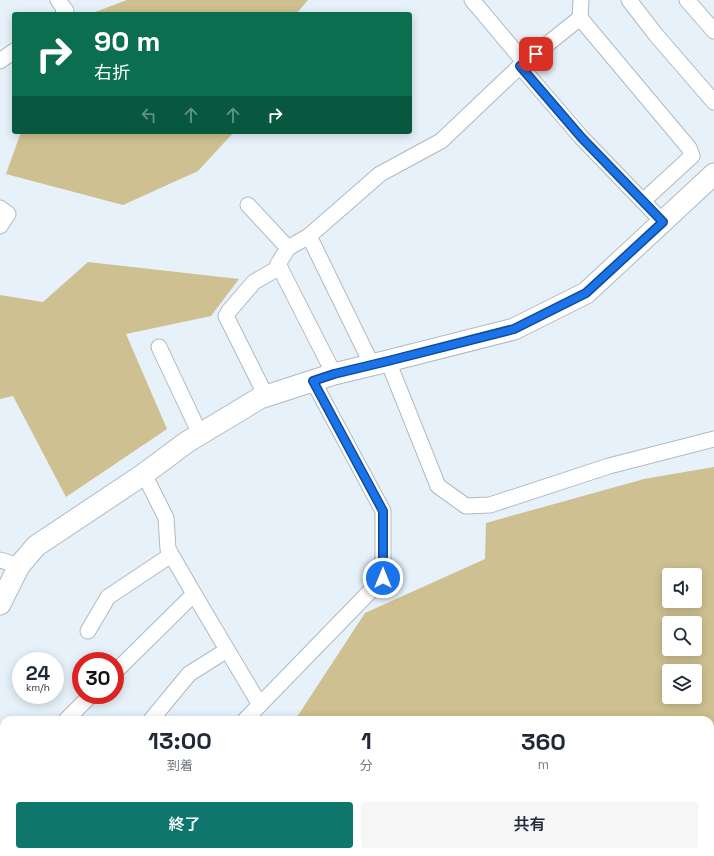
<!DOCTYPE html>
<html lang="ja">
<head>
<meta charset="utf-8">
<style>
  body { margin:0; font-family:"Space Grotesk","Noto Sans JP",sans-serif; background:#f6f6f7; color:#1f2937; height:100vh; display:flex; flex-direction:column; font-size:15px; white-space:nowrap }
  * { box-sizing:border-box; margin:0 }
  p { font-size:13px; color:#747a83 }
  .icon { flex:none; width:22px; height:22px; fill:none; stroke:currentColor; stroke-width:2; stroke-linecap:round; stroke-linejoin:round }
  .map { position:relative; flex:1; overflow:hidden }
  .details { position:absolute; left:0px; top:716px; width:714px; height:140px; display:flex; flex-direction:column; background:#fff; border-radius:12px 12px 0 0; box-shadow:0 2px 10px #0003 }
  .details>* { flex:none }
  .hud { position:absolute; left:12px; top:12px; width:400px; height:122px; border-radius:4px; box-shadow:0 2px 10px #0003; background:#0b6e4f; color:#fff; overflow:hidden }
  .fabs { position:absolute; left:662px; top:568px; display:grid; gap:8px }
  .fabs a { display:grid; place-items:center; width:40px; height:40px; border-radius:4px; background:#fff; box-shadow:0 2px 10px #0003; font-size:20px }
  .speed { position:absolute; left:12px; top:652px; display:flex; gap:8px; font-size:20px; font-weight:700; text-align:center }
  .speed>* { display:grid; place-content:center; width:52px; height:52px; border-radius:50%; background:#fff; box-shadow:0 2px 10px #0003; line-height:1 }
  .speed small { font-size:10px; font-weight:400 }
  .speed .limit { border:6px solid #d22; background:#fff; color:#111 }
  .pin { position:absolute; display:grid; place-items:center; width:34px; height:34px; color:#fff; margin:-17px; border-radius:8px; box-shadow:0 2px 6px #0006 }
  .me { position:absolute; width:44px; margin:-22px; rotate:0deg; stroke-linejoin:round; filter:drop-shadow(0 0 3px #0008) }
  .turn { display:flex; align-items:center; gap:14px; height:84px; padding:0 16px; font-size:18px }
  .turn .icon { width:52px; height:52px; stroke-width:2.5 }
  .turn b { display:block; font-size:28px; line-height:34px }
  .lanes { display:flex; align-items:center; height:38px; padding:0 16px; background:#0003; justify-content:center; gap:20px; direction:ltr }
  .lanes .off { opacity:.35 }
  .eta { display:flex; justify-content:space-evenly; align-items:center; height:68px; text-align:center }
  .eta b { font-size:24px; font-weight:600; line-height:28px }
  .primary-button { display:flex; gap:8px; margin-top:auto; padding:8px 16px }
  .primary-button a { flex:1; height:46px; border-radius:4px; background:#0f766e; color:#fff; font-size:16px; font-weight:600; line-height:46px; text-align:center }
  .primary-button a+a { background:#f6f6f7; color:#1f2937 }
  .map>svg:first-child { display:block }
  .forest { fill:#cec090; fill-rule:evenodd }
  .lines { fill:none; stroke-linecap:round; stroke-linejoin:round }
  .street-casing { stroke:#b0bac2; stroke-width:17 }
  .secondary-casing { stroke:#b0bac2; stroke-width:23 }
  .street { stroke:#fff; stroke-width:15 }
  .secondary { stroke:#fff; stroke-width:21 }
  .route-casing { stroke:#114b97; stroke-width:10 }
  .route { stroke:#1a73e8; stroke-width:7 }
</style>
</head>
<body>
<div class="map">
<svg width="714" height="856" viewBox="0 0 714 856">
  <rect width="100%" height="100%" fill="#e6f1f9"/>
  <g class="forest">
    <polygon points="127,0 308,0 296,14 90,14"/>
    <polygon points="21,132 234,132 198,171 123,205 6,174"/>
    <polygon points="88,262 239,279 211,316 126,334 167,429 66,497 13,396 0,399 0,295 43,302"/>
    <path d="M714,467V856H186L190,852H710V720H295L365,613L485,559L486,523L644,479ZM669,575H695V601H669ZM669,623H695V649H669ZM669,671H695V697H669Z"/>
  </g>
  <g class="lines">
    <defs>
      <g id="street">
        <polyline points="58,0 66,11 63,14"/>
        <polyline points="472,0 525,63"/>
        <polyline points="629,0 656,35 714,102"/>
        <polyline points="687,0 714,31"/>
        <polyline points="580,18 689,148 692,156 643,201"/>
        <polyline points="0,61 14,51"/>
        <polyline points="520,66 581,137 663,222"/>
        <polyline points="248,205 288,248"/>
        <polyline points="0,208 8,214 0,226"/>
        <polyline points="309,236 372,365"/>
        <polyline points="159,347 200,434"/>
        <polyline points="388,361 438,486 466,506 490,505 609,466 714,439"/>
        <polyline points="334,374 278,264 288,248 309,236 380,174 441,141 520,66 580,18 581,0"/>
        <polyline points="266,396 226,316 229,311 254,282 280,267"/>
        <polyline points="0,560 19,566"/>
        <polyline points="194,594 260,705"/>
        <polyline points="88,631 108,597 171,555"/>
        <polyline points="115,672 194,594 168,549 166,518 144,474"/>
        <polyline points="66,720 91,695"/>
        <polyline points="151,720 189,674 227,650"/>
        <polyline points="245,720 383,578 383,511 313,381"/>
        <polyline points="54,852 68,856"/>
        <polyline points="134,856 137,852"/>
      </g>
      <polyline id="secondary" points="0,604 19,566 36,546 144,474 187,442 260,398 334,374 388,361 514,329 586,293 714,174"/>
    </defs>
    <use href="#street" class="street-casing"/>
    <use href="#secondary" class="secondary-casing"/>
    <use href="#street" class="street"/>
    <use href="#secondary" class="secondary"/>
  </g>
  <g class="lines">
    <defs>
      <polyline id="route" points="383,578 383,511 313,381 334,374 388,361 514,329 586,293 663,222 581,137 520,66 536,54"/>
    </defs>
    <use href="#route" class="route-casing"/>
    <use href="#route" class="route"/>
  </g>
</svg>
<div class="fabs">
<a><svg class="icon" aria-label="sound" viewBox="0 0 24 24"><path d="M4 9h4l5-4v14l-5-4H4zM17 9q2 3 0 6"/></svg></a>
<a><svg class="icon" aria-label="search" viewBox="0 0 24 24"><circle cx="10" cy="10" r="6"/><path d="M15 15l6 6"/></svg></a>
<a><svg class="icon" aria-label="layers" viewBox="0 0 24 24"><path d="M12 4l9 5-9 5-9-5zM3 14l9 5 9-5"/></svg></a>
</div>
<div class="speed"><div>24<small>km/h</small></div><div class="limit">30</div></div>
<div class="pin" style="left:536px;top:54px;background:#d93025"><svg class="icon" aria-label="arrive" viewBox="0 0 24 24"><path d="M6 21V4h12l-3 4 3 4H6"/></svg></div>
<svg class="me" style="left:383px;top:578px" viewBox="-20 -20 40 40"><circle r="17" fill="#1a73e8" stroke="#fff" stroke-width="3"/><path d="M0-11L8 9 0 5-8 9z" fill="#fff"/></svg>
<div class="hud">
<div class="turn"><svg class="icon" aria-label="right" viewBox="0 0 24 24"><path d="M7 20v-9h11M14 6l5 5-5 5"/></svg><div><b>90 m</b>右折</div></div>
<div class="lanes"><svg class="icon off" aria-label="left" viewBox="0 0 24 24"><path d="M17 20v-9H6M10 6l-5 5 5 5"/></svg><svg class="icon off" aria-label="ahead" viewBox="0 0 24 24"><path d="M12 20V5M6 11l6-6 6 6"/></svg><svg class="icon off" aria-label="ahead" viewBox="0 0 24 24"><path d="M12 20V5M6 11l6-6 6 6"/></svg><svg class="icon" aria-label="right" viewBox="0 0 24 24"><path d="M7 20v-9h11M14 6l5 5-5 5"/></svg></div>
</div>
<section class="details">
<div class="eta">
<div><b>13:00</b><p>到着</p></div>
<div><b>1</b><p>分</p></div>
<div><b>360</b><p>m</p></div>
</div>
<div class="primary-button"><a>終了</a><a>共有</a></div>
</section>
</div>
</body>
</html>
